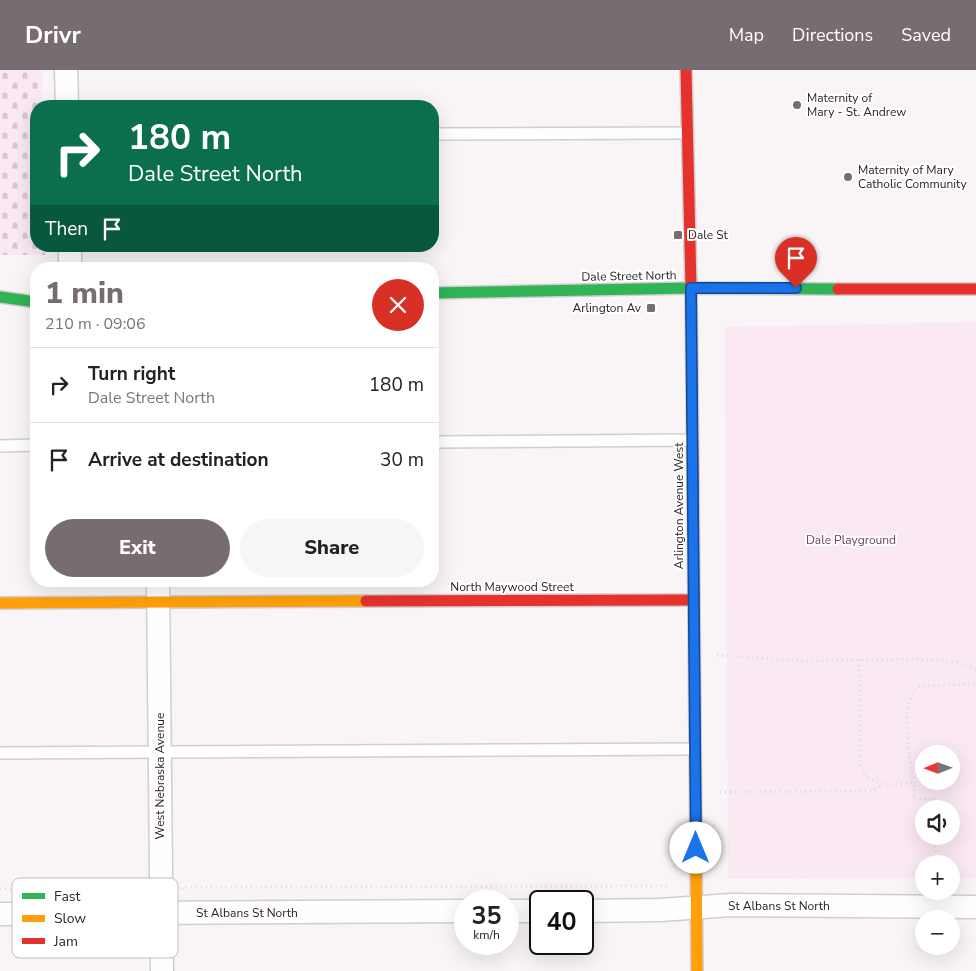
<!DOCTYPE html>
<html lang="en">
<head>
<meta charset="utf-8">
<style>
  body { margin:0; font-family:"Nunito Sans",sans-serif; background:#f6f6f6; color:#222; height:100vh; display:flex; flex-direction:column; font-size:19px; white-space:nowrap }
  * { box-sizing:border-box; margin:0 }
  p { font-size:16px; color:#767676 }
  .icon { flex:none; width:28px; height:28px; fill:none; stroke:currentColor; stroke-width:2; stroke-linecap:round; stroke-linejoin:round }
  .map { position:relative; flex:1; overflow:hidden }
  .sheet { position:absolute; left:30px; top:192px; width:409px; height:325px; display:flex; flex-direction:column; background:#fff; border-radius:20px; box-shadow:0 5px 20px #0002 }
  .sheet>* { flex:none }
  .top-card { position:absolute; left:30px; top:30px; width:409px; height:152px; border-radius:20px; box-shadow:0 5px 20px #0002; background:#0b6e4f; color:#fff; overflow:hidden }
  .needle { width:32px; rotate:269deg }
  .fabs { position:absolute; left:915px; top:675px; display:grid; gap:10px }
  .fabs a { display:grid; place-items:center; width:45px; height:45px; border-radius:50%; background:#fff; box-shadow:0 5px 20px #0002; font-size:25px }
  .speed { position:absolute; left:454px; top:820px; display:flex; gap:10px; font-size:25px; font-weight:700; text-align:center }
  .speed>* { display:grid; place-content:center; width:65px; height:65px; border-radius:50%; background:#fff; box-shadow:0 5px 20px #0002; line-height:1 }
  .speed small { font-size:12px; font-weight:400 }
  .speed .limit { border:2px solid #111; border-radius:8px; background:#fff; color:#111 }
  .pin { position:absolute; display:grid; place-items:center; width:42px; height:42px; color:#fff; margin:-51px -21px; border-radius:50% 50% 50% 0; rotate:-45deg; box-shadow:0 0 5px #0007 }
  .pin .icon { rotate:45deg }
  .me { position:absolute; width:55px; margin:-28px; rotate:0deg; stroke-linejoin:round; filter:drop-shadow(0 0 4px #0008) }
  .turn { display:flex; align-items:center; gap:18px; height:105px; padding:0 15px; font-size:22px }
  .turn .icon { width:65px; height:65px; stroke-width:2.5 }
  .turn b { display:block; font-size:35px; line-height:42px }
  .then { display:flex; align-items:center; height:48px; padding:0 15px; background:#0003; gap:10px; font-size:19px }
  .round { display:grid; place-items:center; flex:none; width:52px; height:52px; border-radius:26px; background:#f6f6f6 }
  .headline { display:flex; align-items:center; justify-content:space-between; height:85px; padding:0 15px }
  h1 { font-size:30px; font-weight:800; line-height:38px; color:#766c72 }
  .action { display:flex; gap:10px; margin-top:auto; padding:10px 15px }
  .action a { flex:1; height:58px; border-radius:30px; background:#766c72; color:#fff; font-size:20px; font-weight:800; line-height:58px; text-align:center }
  .action a+a { background:#f6f6f6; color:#222 }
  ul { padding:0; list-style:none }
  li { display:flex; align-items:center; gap:15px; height:75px; padding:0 15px; border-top:1px solid #e0e0e0 }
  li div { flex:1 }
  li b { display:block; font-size:19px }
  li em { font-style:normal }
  header { display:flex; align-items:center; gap:30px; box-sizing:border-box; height:70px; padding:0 25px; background:#766c72; color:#fff }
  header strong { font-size:24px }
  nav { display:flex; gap:28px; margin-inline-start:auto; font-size:18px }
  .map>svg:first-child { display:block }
  .green { fill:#fae8f3; fill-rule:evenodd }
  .cemetery { fill:url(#cemetery-stones) }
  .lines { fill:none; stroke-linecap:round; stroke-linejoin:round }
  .lane-casing { stroke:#d4ccd1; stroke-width:14 }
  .street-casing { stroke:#d4ccd1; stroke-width:25 }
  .fast-casing { stroke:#d4ccd1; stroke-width:14 }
  .slow-casing { stroke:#d4ccd1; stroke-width:14 }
  .jam-casing { stroke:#d4ccd1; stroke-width:14 }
  .path { stroke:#dddbdc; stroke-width:3; stroke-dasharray:1 4; stroke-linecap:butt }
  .lane { stroke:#fefefe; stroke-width:11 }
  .street { stroke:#fefefe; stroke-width:22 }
  .fast { stroke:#30b455; stroke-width:11 }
  .slow { stroke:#ff9f0a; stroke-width:11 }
  .jam { stroke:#e5322d; stroke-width:11 }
  .route-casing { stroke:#114b97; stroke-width:12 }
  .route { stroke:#1a73e8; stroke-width:9 }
  .poi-dot { fill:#766c72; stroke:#fff; stroke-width:2 }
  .labels { text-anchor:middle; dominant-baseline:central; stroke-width:4; stroke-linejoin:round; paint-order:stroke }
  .poi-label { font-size:12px; fill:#2f222a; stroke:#fff; text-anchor:start }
  .street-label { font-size:12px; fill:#2f222a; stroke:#fff }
  .park-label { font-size:12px; fill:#6c425d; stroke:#fff }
  .key { fill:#fff; stroke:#c1bdbf; stroke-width:1 }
  .key-label { font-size:14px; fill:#2f222a }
</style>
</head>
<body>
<header>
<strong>Drivr</strong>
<nav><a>Map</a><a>Directions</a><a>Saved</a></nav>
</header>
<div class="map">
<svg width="976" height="901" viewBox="0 0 976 901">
  <defs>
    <pattern id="cemetery-stones" width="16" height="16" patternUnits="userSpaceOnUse" patternTransform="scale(1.25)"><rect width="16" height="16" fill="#fae8f3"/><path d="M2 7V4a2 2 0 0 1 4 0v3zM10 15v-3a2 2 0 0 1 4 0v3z" fill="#d7c7d0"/></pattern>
  </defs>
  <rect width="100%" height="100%" fill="#f9f5f7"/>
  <path class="green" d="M976,252V808H951V794H924V808L728,809L725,257ZM924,684H951V711H924ZM924,739H951V766H924Z"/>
  <polygon class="cemetery" points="0,0 42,0 42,36 36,36 36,176 45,176 45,185 0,185"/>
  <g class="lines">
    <defs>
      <g id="lane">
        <polyline points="432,64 687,63"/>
        <polyline points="432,372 692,370"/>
        <polyline points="0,376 36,375"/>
        <polyline points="0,683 695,679"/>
      </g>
      <g id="street">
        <polyline points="66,0 67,36"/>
        <polyline points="70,176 70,199"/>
        <polyline points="158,511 162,901"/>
        <polyline points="508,841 540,841"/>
        <polyline points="582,841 660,840 731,835 976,837"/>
        <polyline points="0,844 465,841"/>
      </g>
      <g id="fast">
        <polyline points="432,223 691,218 838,219"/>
        <polyline points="0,227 36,232"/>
        <polyline points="693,411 695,663"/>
      </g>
      <g id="slow">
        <polyline points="0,533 366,531"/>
        <polyline points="695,663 697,901"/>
      </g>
      <g id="jam">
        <polyline points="686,0 691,218 693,411"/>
        <polyline points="838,219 976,219"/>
        <polyline points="366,531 694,530"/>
      </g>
    </defs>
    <use href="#lane" class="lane-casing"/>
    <use href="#street" class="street-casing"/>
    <use href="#fast" class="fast-casing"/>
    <use href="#slow" class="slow-casing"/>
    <use href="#jam" class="jam-casing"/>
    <g class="path">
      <polyline points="717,585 802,591 920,589 957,592 976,600"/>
      <polyline points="859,590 860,695 865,706 884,715 914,713 914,729 934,728 935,739"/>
      <path d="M914,713C910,691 901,645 912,625C913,621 917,619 920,616L976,614"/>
      <polyline points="720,722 871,721 883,715"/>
      <polyline points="935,766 936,794"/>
      <polyline points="0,819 135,818 140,821"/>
      <polyline points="182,819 183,817 670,816"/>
    </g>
    <use href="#lane" class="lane"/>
    <use href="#street" class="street"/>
    <use href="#fast" class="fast"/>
    <use href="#slow" class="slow"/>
    <use href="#jam" class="jam"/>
  </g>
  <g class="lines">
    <defs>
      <polyline id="route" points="696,778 691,218 796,218"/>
    </defs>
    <use href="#route" class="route-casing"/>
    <use href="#route" class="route"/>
  </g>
  <g class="poi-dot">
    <circle cx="797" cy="35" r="5"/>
    <circle cx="848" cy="107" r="5"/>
    <rect x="673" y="160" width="10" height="10" rx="2.5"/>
    <rect x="646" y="233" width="10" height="10" rx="2.5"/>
  </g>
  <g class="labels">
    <g class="poi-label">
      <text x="807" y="28">Maternity of<tspan x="807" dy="14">Mary - St. Andrew</tspan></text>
      <text x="858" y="100">Maternity of Mary<tspan x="858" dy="14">Catholic Community</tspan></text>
      <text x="688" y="165">Dale St</text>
      <text x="641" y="238" text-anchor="end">Arlington Av</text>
    </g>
    <g class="street-label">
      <text transform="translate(629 206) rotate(-1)">Dale Street North</text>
      <text transform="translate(679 436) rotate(-90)">Arlington Avenue West</text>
      <text x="512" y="517">North Maywood Street</text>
      <text transform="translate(160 706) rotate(-90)">West Nebraska Avenue</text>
      <text x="779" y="836">St Albans St North</text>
      <text x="247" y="843">St Albans St North</text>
    </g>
    <g class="park-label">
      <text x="851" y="470">Dale Playground</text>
    </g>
  </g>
  <rect x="12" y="808" width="166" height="80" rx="8" class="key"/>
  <rect x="22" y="823" width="23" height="6" fill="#30b455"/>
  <rect x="22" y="845" width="23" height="7" fill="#ff9f0a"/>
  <rect x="22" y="868" width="23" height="6" fill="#e5322d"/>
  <g class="key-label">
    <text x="54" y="831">Fast</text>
    <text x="54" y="853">Slow</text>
    <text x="54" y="876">Jam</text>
  </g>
</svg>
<div class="fabs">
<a><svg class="needle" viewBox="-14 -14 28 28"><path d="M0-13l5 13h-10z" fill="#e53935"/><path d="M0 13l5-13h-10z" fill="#767676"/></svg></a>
<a><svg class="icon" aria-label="sound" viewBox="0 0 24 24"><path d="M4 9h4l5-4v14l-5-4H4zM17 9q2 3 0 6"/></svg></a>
<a>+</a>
<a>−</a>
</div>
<div class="speed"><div>35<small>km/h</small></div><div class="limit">40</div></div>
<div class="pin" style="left:796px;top:218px;background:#d93025"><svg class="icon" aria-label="arrive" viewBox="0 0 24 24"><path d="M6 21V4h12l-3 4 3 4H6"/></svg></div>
<svg class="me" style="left:696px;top:778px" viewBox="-20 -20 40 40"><circle r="19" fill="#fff"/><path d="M0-13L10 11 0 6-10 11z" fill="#1a73e8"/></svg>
<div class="top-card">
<div class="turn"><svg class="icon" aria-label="right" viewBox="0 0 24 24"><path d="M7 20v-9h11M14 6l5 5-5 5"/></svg><div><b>180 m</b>Dale Street North</div></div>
<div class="then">Then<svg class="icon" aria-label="arrive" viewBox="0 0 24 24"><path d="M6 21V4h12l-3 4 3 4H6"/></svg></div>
</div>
<section class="sheet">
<div class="headline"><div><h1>1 min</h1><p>210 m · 09:06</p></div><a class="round" style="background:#d93025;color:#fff"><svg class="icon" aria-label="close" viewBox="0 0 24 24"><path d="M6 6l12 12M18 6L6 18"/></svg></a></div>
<ul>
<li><svg class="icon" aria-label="right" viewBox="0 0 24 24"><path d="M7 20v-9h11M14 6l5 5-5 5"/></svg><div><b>Turn right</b><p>Dale Street North</p></div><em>180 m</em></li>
<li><svg class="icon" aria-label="arrive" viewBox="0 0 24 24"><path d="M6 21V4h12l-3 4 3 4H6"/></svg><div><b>Arrive at destination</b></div><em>30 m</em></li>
</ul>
<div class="action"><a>Exit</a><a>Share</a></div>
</section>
</div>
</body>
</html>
